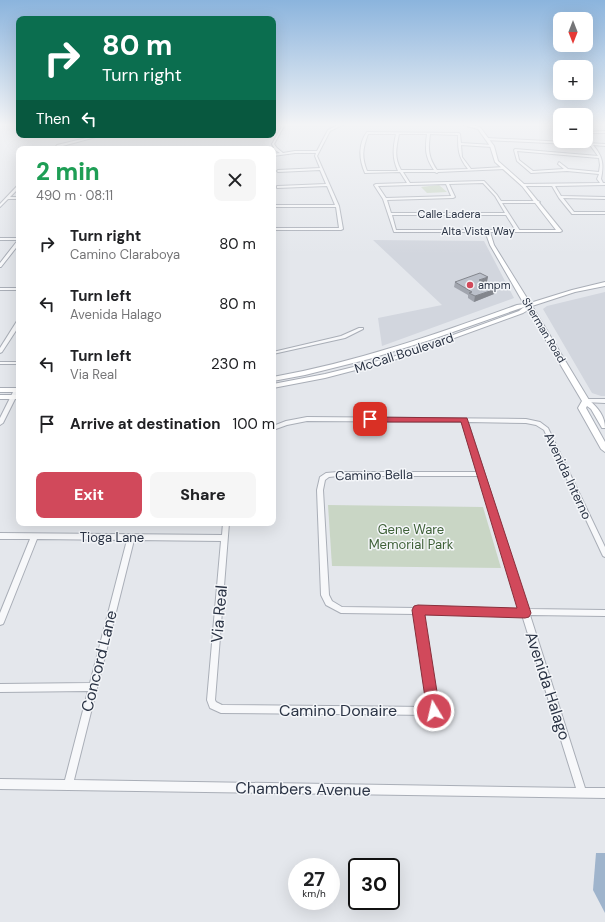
<!DOCTYPE html>
<html lang="en">
<head>
<meta charset="utf-8">
<style>
  body { margin:0; font-family:"DM Sans",sans-serif; background:#f6f6f6; color:#202124; height:100vh; display:flex; flex-direction:column; font-size:15px; white-space:nowrap }
  * { box-sizing:border-box; margin:0 }
  p { font-size:13px; color:#757577 }
  .icon { flex:none; width:22px; height:22px; fill:none; stroke:currentColor; stroke-width:2; stroke-linecap:round; stroke-linejoin:round }
  .map { position:relative; flex:1; overflow:hidden }
  .drawer { position:absolute; left:16px; top:146px; width:260px; height:380px; display:flex; flex-direction:column; background:#fff; border-radius:8px; box-shadow:0 4px 16px #0002 }
  .drawer>* { flex:none }
  .banner { position:absolute; left:16px; top:16px; width:260px; height:122px; border-radius:8px; box-shadow:0 4px 16px #0002; background:#0b6e4f; color:#fff; overflow:hidden }
  .needle { width:26px; rotate:180deg }
  .controls { position:absolute; left:553px; top:12px; display:grid; gap:8px }
  .controls a { display:grid; place-items:center; width:40px; height:40px; border-radius:8px; background:#fff; box-shadow:0 4px 16px #0002; font-size:20px }
  .speed { position:absolute; left:288px; top:858px; display:flex; gap:8px; font-size:20px; font-weight:700; text-align:center }
  .speed>* { display:grid; place-content:center; width:52px; height:52px; border-radius:50%; background:#fff; box-shadow:0 4px 16px #0002; line-height:1 }
  .speed small { font-size:10px; font-weight:400 }
  .speed .limit { border:2px solid #111; border-radius:6px; background:#fff; color:#111 }
  .pin { position:absolute; display:grid; place-items:center; width:34px; height:34px; color:#fff; margin:-17px; border-radius:8px; box-shadow:0 2px 6px #0006 }
  .me { position:absolute; width:44px; margin:-22px; rotate:351deg; stroke-linejoin:round; filter:drop-shadow(0 0 3px #0008) }
  .turn { display:flex; align-items:center; gap:14px; height:84px; padding:0 20px; font-size:18px }
  .turn .icon { width:52px; height:52px; stroke-width:2.5 }
  .turn b { display:block; font-size:28px; line-height:34px }
  .then { display:flex; align-items:center; height:38px; padding:0 20px; background:#0003; gap:8px; font-size:15px }
  .round { display:grid; place-items:center; flex:none; width:42px; height:42px; border-radius:8px; background:#f6f6f6 }
  .summary { display:flex; align-items:center; justify-content:space-between; height:68px; padding:0 20px }
  h1 { font-size:24px; font-weight:800; line-height:30px; color:#1e9e55 }
  .primary-button { display:flex; gap:8px; margin-top:auto; padding:8px 20px }
  .primary-button a { flex:1; height:46px; border-radius:8px; background:#d1495b; color:#fff; font-size:16px; font-weight:800; line-height:46px; text-align:center }
  .primary-button a+a { background:#f6f6f6; color:#202124 }
  ul { padding:0; list-style:none }
  li { display:flex; align-items:center; gap:12px; height:60px; padding:0 20px }
  li div { flex:1 }
  li b { display:block; font-size:15px }
  li em { font-style:normal }
  .map>svg:first-child { display:block }
  .built { fill:#d2d6de }
  .green { fill:#c9d6c5 }
  .water { fill:#9fb4cc }
  .lines { fill:none; stroke-linecap:round; stroke-linejoin:round }
  .street-casing { stroke:#a9aeb7; stroke-width:2 }
  .secondary-casing { stroke:#a9aeb7; stroke-width:2 }
  .street { fill:#f7f8fa; fill-rule:evenodd }
  .secondary { fill:#fff; fill-rule:evenodd }
  .wall { fill:#a1a5ae }
  .shaded-wall { fill:#83868d }
  .building { fill:#bbc0ca; stroke:#83868d }
  .route { fill:#d1495b; stroke:#882f3b }
  .poi-dot { fill:#d1495b; stroke:#f4f6f9; stroke-width:1.5 }
  .labels { text-anchor:middle; dominant-baseline:central; stroke-width:3; stroke-linejoin:round; paint-order:stroke }
  .far-street-label { font-size:11px; fill:#2b3445; stroke:#f4f6f9 }
  .far-poi-label { font-size:11px; fill:#2b3445; stroke:#f4f6f9; text-anchor:start }
  .street-label { font-size:13px; fill:#2b3445; stroke:#f4f6f9 }
  .park-label { font-size:13px; fill:#3f6138; stroke:#f4f6f9 }
  .near-street-label { font-size:16px; fill:#2b3445; stroke:#f4f6f9 }
</style>
</head>
<body>
<div class="map">
<svg width="605" height="922" viewBox="0 0 605 922">
  <rect width="100%" height="100%" fill="#e4e7ec"/>
  <g class="built">
    <polygon points="373,240 484,241 514,298 382,346 378,318 442,305"/>
    <polygon points="605,292 605,396 601,396 592,393 543,309 547,306"/>
  </g>
  <g class="green">
    <polygon points="439,185 447,192 427,193 421,187"/>
    <polygon points="328,505 483,507 501,568 332,566"/>
  </g>
  <polygon class="water" points="596,853 605,853 605,913 593,890"/>
  <g class="lines">
    <defs>
      <g id="street">
        <polygon points="340,124 344,124 330,131 317,156 339,206 343,229 341,230 273,230 273,228 339,228 336,207 273,207 273,205 335,205 327,186 277,188 277,186 278,186 326,184 320,170 278,172 277,171 278,170 320,168 315,156 316,153 295,153 273,156 273,154 280,153 275,150 272,144 283,125 284,126 274,144 277,148 283,153 295,151 317,151 328,130"/>
        <polygon points="605,131 605,133 586,133 587,132"/>
        <path d="M367,132L459,133L460,134L461,143L493,145L492,147L461,145L462,157L471,169L504,167L505,169L438,172L437,173L435,172H403L410,183L484,181L497,195L501,201H538L540,202L538,203H502L520,231L518,232L516,231L506,215H392L396,230H487L489,231L487,232H394L383,199L374,185L376,184L407,183L400,172L365,173C359,160 358,144 367,132ZM368,134H396C393,148 392,158 398,171H367C361,156 363,148 368,134ZM399,134H427C425,149 425,157 434,170H401C394,158 396,148 399,134ZM430,134L458,135C458,149 458,157 468,169L437,170C428,157 428,149 430,134ZM483,183L495,196L505,213H391L387,200L453,198L455,197L449,184ZM446,184L451,196L386,198L378,186Z"/>
        <polygon points="99,135 103,135 59,147 57,149 54,149 57,145"/>
        <path d="M487,138L605,144V146L593,145C603,157 604,164 601,179L603,183H605V185L555,186L561,196L605,197V199L563,198L574,212H605V214H572L559,198L552,186H523L521,185L523,184L600,183L597,179L599,174L567,171L531,173L517,161L514,150L515,149L598,156L590,145L486,140ZM517,151L599,158L600,165L599,172L568,169L559,162L558,164L564,169L533,171L519,160Z"/>
        <polygon points="18,185 19,185 19,188 10,197 19,197 19,199 8,199 0,207 0,204"/>
        <polygon points="0,238 19,238 19,244 1,267 0,267 0,263 18,240 0,240"/>
        <rect x="0" y="288" width="19" height="2"/>
        <polygon points="17,321 19,321 19,326 2,352 0,353 0,348"/>
        <polygon points="359,328 363,328 363,329 345,338 273,354 273,352 341,336"/>
        <rect x="0" y="362" width="19" height="2"/>
        <polygon points="17,388 19,389 19,391 3,423 0,425 0,418 14,390"/>
        <polygon points="586,399 605,399 605,403 584,402 583,401"/>
        <path d="M307,417L526,419L540,422L548,428L605,547V557L603,556L602,554L544,430L536,425L526,423L468,422L528,609L605,610V616L530,615L585,788H605V798L0,789V779L65,780L88,691L0,692V684L90,683L127,540L37,539L4,622L3,624L0,625V613L30,539H0V533L222,535L223,523H229L215,700L216,702L222,705L429,707L415,614L341,613L326,605L321,595L317,490L320,477L326,473L338,472H477L462,422L307,421L287,425L273,430V426L286,421ZM338,476H479L520,609L421,608L418,607L416,608L342,607L332,601L329,595L323,490L325,480L329,477ZM134,540L221,541L207,700L210,708L221,713L434,715L437,714L438,711L422,614L522,615L576,788L74,780Z"/>
      </g>
      <g id="secondary">
        <path d="M460,124H468L480,127L494,146L498,161L524,184L562,231L560,232H490L494,245L530,303L572,290L605,282V286L575,292L532,306L589,400C598,408 605,416 605,428H602L591,409L587,406L586,408L605,442V452L601,449L578,408L582,401L528,310L523,313L394,360L325,378L273,388V384L325,374L390,358L519,311L524,307L430,340L369,359L305,375L273,381V377C357,362 437,334 517,305L524,304L490,245L485,231L487,230H556L522,186L495,162L490,146L478,129Z"/>
        <rect x="0" y="388" width="19" height="4"/>
        <rect x="0" y="395" width="19" height="4"/>
      </g>
    </defs>
    <use href="#street" class="street-casing"/>
    <use href="#secondary" class="secondary-casing"/>
    <use href="#street" class="street"/>
    <use href="#secondary" class="secondary"/>
  </g>
  <polygon class="wall" points="455,282 487,282 484,283 496,289 494,294 474,302 468,298 468,295 454,287"/>
  <g class="shaded-wall">
    <polygon points="488,277 487,282 478,285 479,280"/>
    <polygon points="496,289 494,294 474,302 475,296"/>
  </g>
  <polygon class="building" points="480,273 488,277 479,280 496,289 475,296 469,293 472,292 455,282"/>
  <linearGradient id="sky" x2="0" y2="1"><stop stop-color="#8bb4dd"/><stop offset="0.49" stop-color="#f3f4f6"/><stop offset="1" stop-color="#f3f4f6" stop-opacity="0"/></linearGradient>
  <rect width="605" height="254" fill="url(#sky)"/>
  <polygon class="route" points="367,417 467,418 531,613 529,617 525,618 425,615 440,711 438,715 434,717 429,715 427,711 412,610 414,606 418,605 517,608 461,422 370,422 366,419"/>
  <circle class="poi-dot" cx="470" cy="285" r="4"/>
  <g class="labels">
    <g class="far-street-label">
      <text x="449" y="214">Calle Ladera</text>
      <text x="478" y="231">Alta Vista Way</text>
      <text transform="translate(544 330) rotate(59)">Sherman Road</text>
    </g>
    <g class="far-poi-label">
      <text x="478" y="285">ampm</text>
    </g>
    <g class="street-label">
      <text transform="translate(404 353) rotate(-18)">McCall Boulevard</text>
      <text transform="translate(374 475) rotate(-1)">Camino Bella</text>
      <text transform="translate(568 476) rotate(65)">Avenida Interno</text>
      <text x="112" y="537">Tioga Lane</text>
    </g>
    <g class="park-label">
      <text x="411" y="529">Gene Ware<tspan x="411" dy="15">Memorial Park</tspan></text>
    </g>
    <g class="near-street-label">
      <text transform="translate(219 614) rotate(-85)">Via Real</text>
      <text transform="translate(99 661) rotate(-76)">Concord Lane</text>
      <text transform="translate(548 686) rotate(72)">Avenida Halago</text>
      <text x="338" y="710">Camino Donaire</text>
      <text transform="translate(303 789) rotate(1)">Chambers Avenue</text>
    </g>
  </g>
</svg>
<div class="controls">
<a><svg class="needle" viewBox="-14 -14 28 28"><path d="M0-13l5 13h-10z" fill="#e53935"/><path d="M0 13l5-13h-10z" fill="#757577"/></svg></a>
<a>+</a>
<a>−</a>
</div>
<div class="speed"><div>27<small>km/h</small></div><div class="limit">30</div></div>
<div class="pin" style="left:370px;top:419px;background:#d93025"><svg class="icon" aria-label="arrive" viewBox="0 0 24 24"><path d="M6 21V4h12l-3 4 3 4H6"/></svg></div>
<svg class="me" style="left:434px;top:711px" viewBox="-20 -20 40 40"><circle r="17" fill="#d1495b" stroke="#fff" stroke-width="3"/><path d="M0-11L8 9 0 5-8 9z" fill="#fff"/></svg>
<div class="banner">
<div class="turn"><svg class="icon" aria-label="right" viewBox="0 0 24 24"><path d="M7 20v-9h11M14 6l5 5-5 5"/></svg><div><b>80 m</b>Turn right</div></div>
<div class="then">Then<svg class="icon" aria-label="left" viewBox="0 0 24 24"><path d="M17 20v-9H6M10 6l-5 5 5 5"/></svg></div>
</div>
<section class="drawer">
<div class="summary"><div><h1>2 min</h1><p>490 m · 08:11</p></div><a class="round"><svg class="icon" aria-label="close" viewBox="0 0 24 24"><path d="M6 6l12 12M18 6L6 18"/></svg></a></div>
<ul>
<li><svg class="icon" aria-label="right" viewBox="0 0 24 24"><path d="M7 20v-9h11M14 6l5 5-5 5"/></svg><div><b>Turn right</b><p>Camino Claraboya</p></div><em>80 m</em></li>
<li><svg class="icon" aria-label="left" viewBox="0 0 24 24"><path d="M17 20v-9H6M10 6l-5 5 5 5"/></svg><div><b>Turn left</b><p>Avenida Halago</p></div><em>80 m</em></li>
<li><svg class="icon" aria-label="left" viewBox="0 0 24 24"><path d="M17 20v-9H6M10 6l-5 5 5 5"/></svg><div><b>Turn left</b><p>Via Real</p></div><em>230 m</em></li>
<li><svg class="icon" aria-label="arrive" viewBox="0 0 24 24"><path d="M6 21V4h12l-3 4 3 4H6"/></svg><div><b>Arrive at destination</b></div><em>100 m</em></li>
</ul>
<div class="primary-button"><a>Exit</a><a>Share</a></div>
</section>
</div>
</body>
</html>
